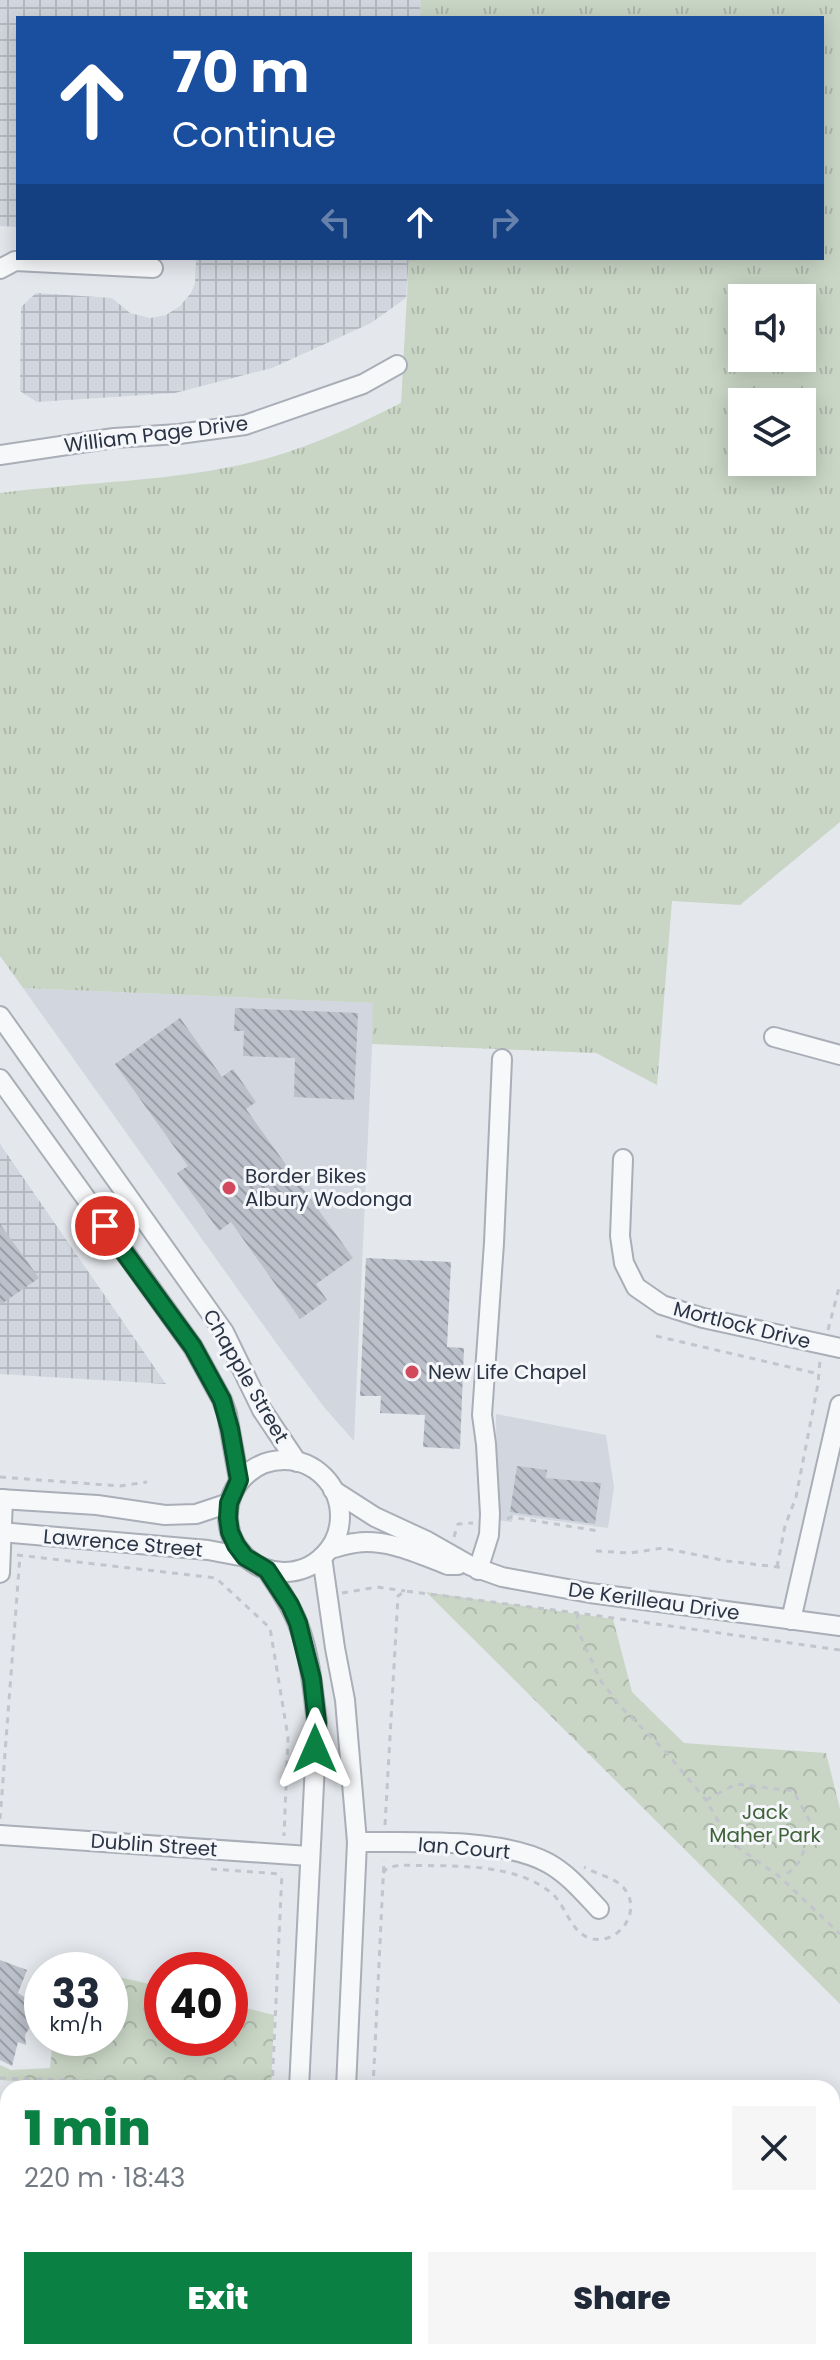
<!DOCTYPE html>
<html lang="en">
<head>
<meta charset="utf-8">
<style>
  body { margin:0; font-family:Poppins,sans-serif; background:#f6f6f7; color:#1f2937; height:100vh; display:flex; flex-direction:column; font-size:30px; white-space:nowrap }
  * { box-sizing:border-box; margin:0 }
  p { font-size:26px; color:#747a83 }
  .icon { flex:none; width:44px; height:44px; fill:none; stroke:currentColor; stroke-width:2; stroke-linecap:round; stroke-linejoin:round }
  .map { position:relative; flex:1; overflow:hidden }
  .panel { position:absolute; left:0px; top:2080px; width:840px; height:280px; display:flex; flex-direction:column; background:#fff; border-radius:24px 24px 0 0; box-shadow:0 4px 20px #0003 }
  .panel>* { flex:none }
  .hud { position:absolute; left:16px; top:16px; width:808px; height:244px; border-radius:0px; box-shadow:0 4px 20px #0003; background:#1a4fa0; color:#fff; overflow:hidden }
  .buttons { position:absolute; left:728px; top:284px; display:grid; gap:16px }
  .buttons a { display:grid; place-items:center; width:88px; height:88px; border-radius:0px; background:#fff; box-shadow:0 4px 20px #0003; font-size:40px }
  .speed { position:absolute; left:24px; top:1952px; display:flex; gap:16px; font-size:40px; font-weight:700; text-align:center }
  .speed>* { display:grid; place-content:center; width:104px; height:104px; border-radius:50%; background:#fff; box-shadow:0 4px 20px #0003; line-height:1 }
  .speed small { font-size:20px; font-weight:400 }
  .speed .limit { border:12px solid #d22; background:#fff; color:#111 }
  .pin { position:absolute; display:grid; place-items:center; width:68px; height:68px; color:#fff; margin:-34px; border:4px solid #fff; border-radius:50%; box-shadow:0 2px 8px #0007 }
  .me { position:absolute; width:88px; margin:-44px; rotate:0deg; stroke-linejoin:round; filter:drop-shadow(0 0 6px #0008) }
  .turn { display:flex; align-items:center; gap:28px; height:168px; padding:0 24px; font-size:36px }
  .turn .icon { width:104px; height:104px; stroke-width:2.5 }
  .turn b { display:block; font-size:56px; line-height:68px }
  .lanes { display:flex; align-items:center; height:76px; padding:0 24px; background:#0003; justify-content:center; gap:40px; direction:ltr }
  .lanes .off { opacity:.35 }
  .round { display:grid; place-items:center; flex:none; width:84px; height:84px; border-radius:0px; background:#f6f6f7 }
  .head { display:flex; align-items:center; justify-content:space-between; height:136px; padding:0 24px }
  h1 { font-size:48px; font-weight:800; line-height:60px; color:#0b8043 }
  .cta { display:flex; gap:16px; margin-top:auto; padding:16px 24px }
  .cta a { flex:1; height:92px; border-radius:0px; background:#0b8043; color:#fff; font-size:32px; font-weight:800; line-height:92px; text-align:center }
  .cta a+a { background:#f6f6f7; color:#1f2937 }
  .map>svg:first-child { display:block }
  .built { fill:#d2d6de }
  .industrial { fill:url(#industrial-grid) }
  .grass { fill:url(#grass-tufts); fill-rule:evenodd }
  .park { fill:url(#park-crowns) }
  .building { fill:url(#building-back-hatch) }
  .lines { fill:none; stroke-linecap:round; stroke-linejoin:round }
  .minor-casing { stroke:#a9aeb7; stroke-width:22 }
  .path { stroke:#c2c5cb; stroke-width:3; stroke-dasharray:6 6; stroke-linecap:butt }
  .minor { stroke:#f7f8fa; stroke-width:18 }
  .route-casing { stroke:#07532c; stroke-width:20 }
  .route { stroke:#0b8043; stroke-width:14 }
  .poi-dot { fill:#d1495b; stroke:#f4f6f9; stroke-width:3 }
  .labels { text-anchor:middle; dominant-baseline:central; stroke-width:6; stroke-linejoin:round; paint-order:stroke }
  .street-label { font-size:20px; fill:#2b3445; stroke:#f4f6f9 }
  .poi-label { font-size:20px; fill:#2b3445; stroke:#f4f6f9; text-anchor:start }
  .park-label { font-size:20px; fill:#3f6138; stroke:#f4f6f9 }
</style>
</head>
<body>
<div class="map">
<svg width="840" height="2360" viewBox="0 0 840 2360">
  <defs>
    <pattern id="industrial-grid" width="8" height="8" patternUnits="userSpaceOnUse" patternTransform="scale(2)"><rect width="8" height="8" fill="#d2d6de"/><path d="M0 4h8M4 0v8" fill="none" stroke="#b4b8c0"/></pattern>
    <pattern id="grass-tufts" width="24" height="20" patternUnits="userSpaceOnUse" patternTransform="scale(2)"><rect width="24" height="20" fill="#c9d6c5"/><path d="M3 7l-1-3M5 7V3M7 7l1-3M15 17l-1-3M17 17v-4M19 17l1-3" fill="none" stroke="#adb8ab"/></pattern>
    <pattern id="park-crowns" width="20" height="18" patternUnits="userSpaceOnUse" patternTransform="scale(2)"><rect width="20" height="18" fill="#c9d6c5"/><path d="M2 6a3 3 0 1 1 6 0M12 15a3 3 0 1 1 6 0" fill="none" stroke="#adb8ab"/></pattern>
    <pattern id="building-back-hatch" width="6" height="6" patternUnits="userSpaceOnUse" patternTransform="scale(2)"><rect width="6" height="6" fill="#bbc0ca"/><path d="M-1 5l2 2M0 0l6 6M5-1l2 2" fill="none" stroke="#989da6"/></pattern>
  </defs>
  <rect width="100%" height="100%" fill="#e4e7ec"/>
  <g class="built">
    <polygon points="23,988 374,1003 354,1441 324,1407 274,1340"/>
    <polygon points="496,1414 606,1435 614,1487 608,1528 513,1515 512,1522 497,1520"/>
  </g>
  <g class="industrial">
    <polygon points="0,0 421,0 420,18 18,18 18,227 0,226"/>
    <polygon points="196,258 409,258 406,298 371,323 272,368 175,393 37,402 20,391 21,307 36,293 112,298 130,313 150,318 166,315 180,306 191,293 195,283"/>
    <polygon points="0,1144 166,1384 0,1374"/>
  </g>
  <path class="grass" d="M421,0H840V822L740,905L672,901L657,1085L596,1053L372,1044L373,1003L23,988L0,956V493C90,481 184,482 272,457C317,444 359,424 401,403L409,258H822V18H420ZM742,298H802V358H742ZM742,402H802V462H742Z"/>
  <g class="park">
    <polygon points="426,1592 613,1619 632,1692 684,1743 826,1753 840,1809 840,2004"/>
    <polygon points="110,1975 162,1987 162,2038 230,2038 230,2004 274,2015 271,2088 113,2088 0,2080 0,2065 11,2070 50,2068 53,2038 110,2038"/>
  </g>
  <g class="building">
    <polygon points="235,1008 358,1013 354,1100 294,1097 295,1058 243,1056 244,1031 234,1031"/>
    <polygon points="180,1018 222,1077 233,1069 256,1102 246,1109 353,1258 316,1284 327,1300 300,1319 231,1222 219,1231 177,1173 188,1166 115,1064"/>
    <polygon points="0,1224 39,1278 0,1305"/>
    <polygon points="366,1258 451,1262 447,1347 464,1348 460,1449 423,1447 425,1415 380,1413 381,1396 360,1396"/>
    <polygon points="517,1466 547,1470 546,1478 601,1483 595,1524 510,1512"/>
    <polygon points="0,1960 27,1970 18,1993 42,2008 25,2035 26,2045 18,2042 12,2066 0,2060"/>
  </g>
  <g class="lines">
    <defs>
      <g id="minor">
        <polyline points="0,269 15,261 153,268"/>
        <polyline points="0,455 114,438 179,434 245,425 363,384 397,365"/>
        <polyline points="0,1016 224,1332 262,1410 297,1462"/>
        <polyline points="774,1037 840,1055"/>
        <polyline points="0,1079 193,1347 222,1400 227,1414 239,1480"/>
        <polyline points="623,1159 620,1236 624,1263 636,1287 662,1305 703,1318 840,1348"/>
        <circle cx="284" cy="1516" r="56"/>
        <polyline points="333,1490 375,1517 427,1541 471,1566 502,1577 590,1593 840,1626"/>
        <polyline points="0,1499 97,1505 165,1515 196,1514 229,1503"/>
        <polyline points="0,1532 208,1550 245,1557"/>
        <path d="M330,1549C338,1547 346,1544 355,1543C386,1538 419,1554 448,1565H458"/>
        <polyline points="322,1557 335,1648 345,1700 357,1842 346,2088"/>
        <path d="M267,1570C278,1587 291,1605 298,1624C310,1655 313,1690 317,1723L299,2088"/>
        <polyline points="478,1570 489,1535 490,1514 486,1444 482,1415 494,1243 502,1059"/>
        <polyline points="0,1573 3,1499"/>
        <polyline points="791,1620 840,1405"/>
        <polyline points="0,1835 309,1856"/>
        <path d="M357,1842C411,1843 500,1837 548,1863C568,1874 583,1892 599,1909"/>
        <polyline points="832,2140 840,2154"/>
        <polyline points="0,2194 8,2194"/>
        <polyline points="318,2352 565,2360"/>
        <polyline points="285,2360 286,2352"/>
      </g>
    </defs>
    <use href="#minor" class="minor-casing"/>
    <g class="path">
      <polyline points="828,1330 840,1284"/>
      <polyline points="656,1336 819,1374"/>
      <polyline points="0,1477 120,1486 147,1482"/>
      <polyline points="507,1519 511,1517 599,1531"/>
      <polyline points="454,1537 458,1524 473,1523"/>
      <polyline points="596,1551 630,1553 663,1548 727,1561 786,1568"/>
      <polyline points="17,1555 216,1578 270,1628 288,1737 284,1836"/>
      <polyline points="777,1567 785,1526 796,1497 818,1384 820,1360"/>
      <polyline points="342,1593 377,1587 405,1591"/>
      <polyline points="840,1650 578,1613 577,1626 583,1642 601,1681 621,1707 665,1751 706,1800 728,1838 740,1849 780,1877 840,1934"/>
      <polyline points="706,1800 736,1784 793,1791 811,1823 801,1860 783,1878"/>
      <polyline points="0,1819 20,1556"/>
      <polyline points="385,1825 398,1596 405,1591 578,1613"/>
      <polyline points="211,1869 282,1874"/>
      <path d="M383,1873L387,1868L400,1865C449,1867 508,1861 549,1891C567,1904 569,1934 593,1939C621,1944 644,1908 622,1886C613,1877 596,1874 584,1867"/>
      <polyline points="0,2078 185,2084 207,2088"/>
      <polyline points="272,2088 282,1872"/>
      <polyline points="373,2088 384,1860"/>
      <polyline points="835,2125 840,2110"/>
      <polyline points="832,2199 838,2230 836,2347"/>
      <polyline points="832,2347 840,2348"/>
      <path d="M10,2360C22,2352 35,2352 48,2360"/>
      <polyline points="258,2360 258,2352"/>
    </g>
    <use href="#minor" class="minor"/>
  </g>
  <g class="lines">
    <defs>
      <polyline id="route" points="105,1226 193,1347 222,1400 230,1429 239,1480 229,1503 228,1518 230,1532 236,1545 245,1557 267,1570 290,1605 298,1623 312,1679 317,1723 315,1749"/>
    </defs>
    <use href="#route" class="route-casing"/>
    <use href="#route" class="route"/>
  </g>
  <g class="poi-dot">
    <circle cx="229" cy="1188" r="8"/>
    <circle cx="412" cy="1372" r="8"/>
  </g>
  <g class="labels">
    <g class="street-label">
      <text transform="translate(156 434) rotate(-7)">William Page Drive</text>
      <text transform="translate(742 1325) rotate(14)">Mortlock Drive</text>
      <text transform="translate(246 1376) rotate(60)">Chapple Street</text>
      <text transform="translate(123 1543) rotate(5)">Lawrence Street</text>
      <text transform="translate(654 1601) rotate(8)">De Kerilleau Drive</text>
      <text transform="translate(154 1845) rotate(4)">Dublin Street</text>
      <text transform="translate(464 1848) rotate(5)">Ian Court</text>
    </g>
    <g class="poi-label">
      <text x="245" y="1176">Border Bikes<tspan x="245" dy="23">Albury Wodonga</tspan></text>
      <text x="428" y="1372">New Life Chapel</text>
    </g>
    <g class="park-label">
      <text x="765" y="1812">Jack<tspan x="765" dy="23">Maher Park</tspan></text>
    </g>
  </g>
</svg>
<div class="buttons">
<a><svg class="icon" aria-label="sound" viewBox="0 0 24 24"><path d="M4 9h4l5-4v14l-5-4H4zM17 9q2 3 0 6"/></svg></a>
<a><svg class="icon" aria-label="layers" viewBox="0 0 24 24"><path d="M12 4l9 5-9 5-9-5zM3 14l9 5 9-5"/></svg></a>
</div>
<div class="speed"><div>33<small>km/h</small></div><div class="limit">40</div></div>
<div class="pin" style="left:105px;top:1226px;background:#d93025"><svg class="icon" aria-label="arrive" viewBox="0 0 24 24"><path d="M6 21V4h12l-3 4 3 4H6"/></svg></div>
<svg class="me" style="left:315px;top:1749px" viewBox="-20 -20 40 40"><path d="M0-17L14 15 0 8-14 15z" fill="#0b8043" stroke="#fff" stroke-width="4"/></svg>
<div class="hud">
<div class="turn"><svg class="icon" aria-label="ahead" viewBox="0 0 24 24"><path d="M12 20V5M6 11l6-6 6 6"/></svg><div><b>70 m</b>Continue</div></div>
<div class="lanes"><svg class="icon off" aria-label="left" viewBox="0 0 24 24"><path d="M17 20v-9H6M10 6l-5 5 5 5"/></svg><svg class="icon" aria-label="ahead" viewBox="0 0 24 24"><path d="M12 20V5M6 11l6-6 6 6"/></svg><svg class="icon off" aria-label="right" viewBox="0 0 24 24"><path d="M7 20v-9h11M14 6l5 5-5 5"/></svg></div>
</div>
<section class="panel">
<div class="head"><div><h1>1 min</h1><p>220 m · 18:43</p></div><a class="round"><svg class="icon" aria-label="close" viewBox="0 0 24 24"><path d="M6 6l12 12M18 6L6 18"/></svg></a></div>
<div class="cta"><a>Exit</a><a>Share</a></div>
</section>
</div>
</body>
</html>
